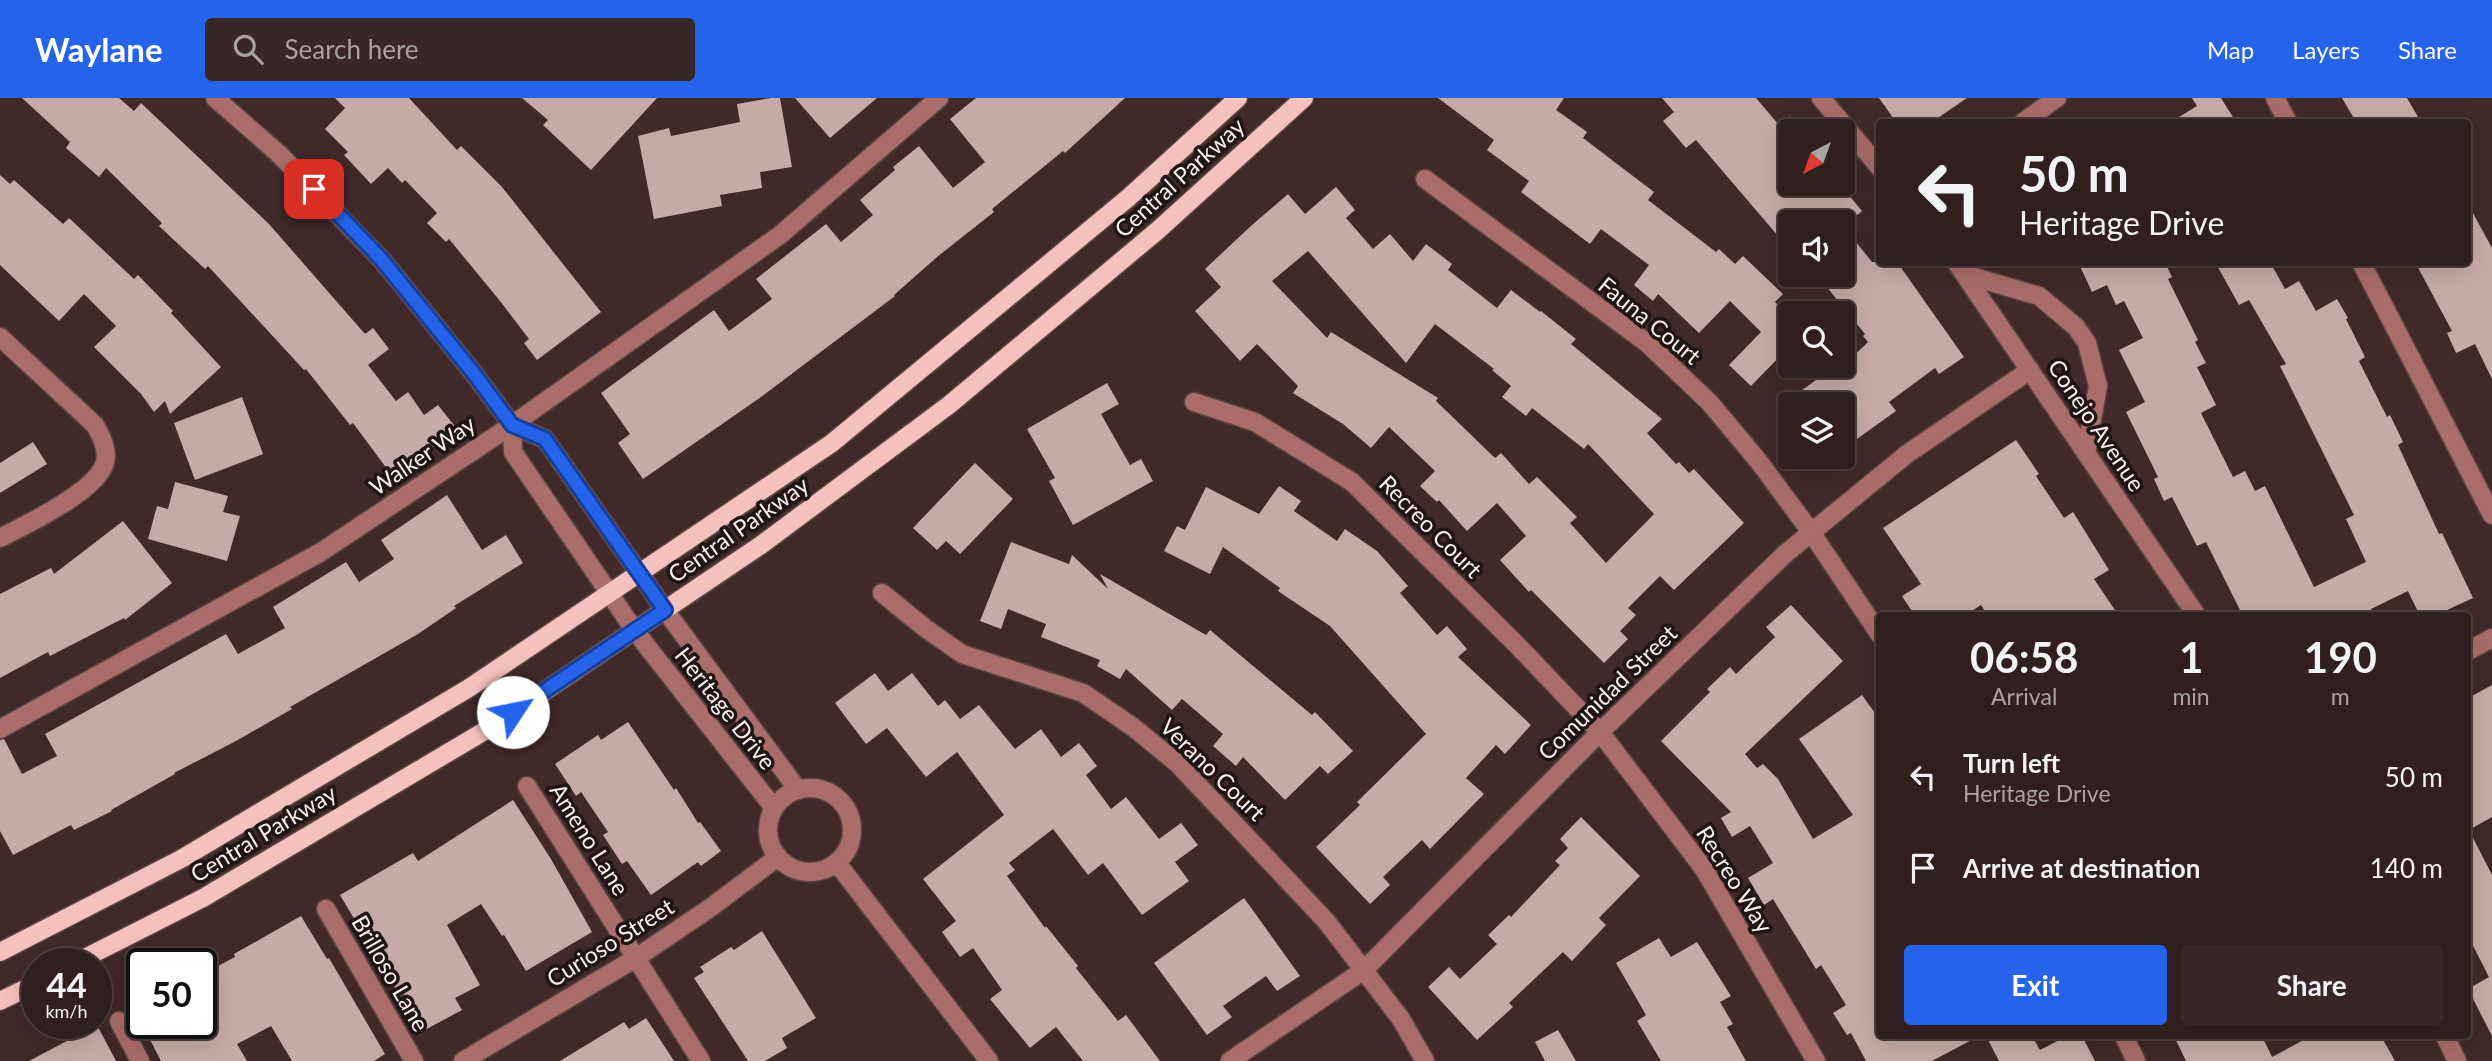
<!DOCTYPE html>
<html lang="en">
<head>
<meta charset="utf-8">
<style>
  body { margin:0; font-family:Lato,sans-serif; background:#382727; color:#f1f3f6; height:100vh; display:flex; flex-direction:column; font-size:26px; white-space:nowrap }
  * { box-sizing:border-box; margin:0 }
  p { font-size:23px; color:#a8a2a4 }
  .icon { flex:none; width:38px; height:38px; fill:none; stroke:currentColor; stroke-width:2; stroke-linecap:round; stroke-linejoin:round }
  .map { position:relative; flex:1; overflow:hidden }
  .panel { position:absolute; left:1876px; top:514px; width:595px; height:427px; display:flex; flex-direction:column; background:#301f1e; border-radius:7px; box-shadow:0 7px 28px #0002,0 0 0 2px #4b3d3c }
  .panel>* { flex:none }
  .hud { position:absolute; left:1876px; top:21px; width:595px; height:147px; border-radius:7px; box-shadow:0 7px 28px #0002,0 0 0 2px #4b3d3c; background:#301f1e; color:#f1f3f6; overflow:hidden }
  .needle { width:46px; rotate:221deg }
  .tools { position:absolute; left:1778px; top:21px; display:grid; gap:14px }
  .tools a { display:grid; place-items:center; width:77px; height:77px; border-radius:7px; background:#301f1e; box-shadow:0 7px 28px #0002,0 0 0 2px #4b3d3c; font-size:35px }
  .speed { position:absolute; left:21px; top:850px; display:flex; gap:14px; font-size:35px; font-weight:700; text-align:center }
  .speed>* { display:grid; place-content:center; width:91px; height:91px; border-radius:50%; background:#301f1e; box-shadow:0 7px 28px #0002,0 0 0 2px #4b3d3c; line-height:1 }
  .speed small { font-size:18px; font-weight:400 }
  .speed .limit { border:4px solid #111; border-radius:10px; background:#fff; color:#111 }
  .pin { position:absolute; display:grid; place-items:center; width:60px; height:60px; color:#fff; margin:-30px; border-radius:14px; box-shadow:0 4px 10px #0006 }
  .me { position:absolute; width:77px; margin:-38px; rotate:56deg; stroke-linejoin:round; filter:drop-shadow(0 0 5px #0008) }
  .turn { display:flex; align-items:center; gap:24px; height:147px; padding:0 28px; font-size:32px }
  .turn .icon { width:91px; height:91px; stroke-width:2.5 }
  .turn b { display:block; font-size:49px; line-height:60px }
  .eta { display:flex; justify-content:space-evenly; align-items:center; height:119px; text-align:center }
  .eta b { font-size:42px; font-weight:700; line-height:49px }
  .button { display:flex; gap:14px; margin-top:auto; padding:14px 28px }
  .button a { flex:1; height:80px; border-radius:7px; background:#2563eb; color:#fff; font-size:28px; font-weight:700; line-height:80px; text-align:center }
  .button a+a { background:#382727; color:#f1f3f6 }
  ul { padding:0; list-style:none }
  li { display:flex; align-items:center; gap:21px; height:91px; padding:0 28px }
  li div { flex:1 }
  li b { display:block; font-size:26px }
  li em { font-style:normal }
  header { display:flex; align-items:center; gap:42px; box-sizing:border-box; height:98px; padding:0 35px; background:#2563eb; color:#fff }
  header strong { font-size:33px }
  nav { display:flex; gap:38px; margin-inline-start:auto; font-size:24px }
  .search { width:490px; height:63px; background:#382727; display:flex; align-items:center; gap:18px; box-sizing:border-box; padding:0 24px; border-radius:7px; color:#a8a2a4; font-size:26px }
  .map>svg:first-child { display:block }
  .building { fill:#c6aaa7; fill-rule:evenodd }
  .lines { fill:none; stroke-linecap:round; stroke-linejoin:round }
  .minor-casing { stroke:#5b4544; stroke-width:21 }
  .major-casing { stroke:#5b4544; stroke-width:21 }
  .minor { stroke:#aa6d69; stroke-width:18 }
  .major { stroke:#f5c2be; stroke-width:18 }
  .route-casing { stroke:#184099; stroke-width:18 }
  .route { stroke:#2563eb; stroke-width:12 }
  .labels { text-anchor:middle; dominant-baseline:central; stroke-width:7; stroke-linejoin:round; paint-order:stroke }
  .street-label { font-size:23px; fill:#fef2f0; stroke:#1f1514 }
</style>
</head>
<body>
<header>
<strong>Waylane</strong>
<div class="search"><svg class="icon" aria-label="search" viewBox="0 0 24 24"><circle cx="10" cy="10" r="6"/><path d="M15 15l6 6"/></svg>Search here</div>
<nav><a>Map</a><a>Layers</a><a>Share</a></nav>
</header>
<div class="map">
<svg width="2492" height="963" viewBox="0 0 2492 963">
  <rect width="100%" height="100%" fill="#402928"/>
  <g class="building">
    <polygon points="22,0 119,0 134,13 141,5 269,126 365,236 373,230 389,251 368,267 396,303 408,294 424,317 438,307 457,331 393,379 353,325 350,327 306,271 304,272 208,168 205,171 159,128 162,125 106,70 99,79 66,50 70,44"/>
    <polygon points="335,0 409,0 457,52 461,48 502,89 601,214 537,262 524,245 529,241 500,203 449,141 446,144 427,125 437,115 405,82 402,85 388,70 371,86 344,57 348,54 325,31 345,10"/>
    <polygon points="522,0 657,0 591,72 543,27 548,22"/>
    <polygon points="771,0 780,0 792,69 760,74 762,90 720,97 722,108 654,121 638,38 669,30 671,38 740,24 737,6"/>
    <polygon points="795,0 877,0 830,40"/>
    <polygon points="976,0 1125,0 1065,55 1063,53 992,111 994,114 937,159 894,197 895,198 761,299 643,381 618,345 630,336 601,295 714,212 729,233 772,201 756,181 826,126 841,144 873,117 860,102 895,72 893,69 919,48 953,90 985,64 950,21"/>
    <polygon points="1438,0 1564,0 1556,12 1587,34 1583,40 1654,94 1648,102 1716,154 1719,151 1735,166 1743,158 1783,196 1775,204 1790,218 1790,248 1751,288 1729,267 1761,234 1730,203 1699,235 1658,196 1653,203 1634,187 1649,167 1601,131 1590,146 1521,94 1529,83 1487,52 1494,42"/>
    <polygon points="1662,0 1756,0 1779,27 1790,18 1790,86 1826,86 1835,96 1843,90 1862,113 1849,124 1790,124 1790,152 1696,42 1686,50 1663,23 1674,14"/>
    <polygon points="1879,0 1967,0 1932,24 1896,24"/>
    <polygon points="2192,0 2221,0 2236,24 2171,24 2197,8"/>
    <polygon points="2342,0 2407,0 2421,24 2356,24"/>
    <polygon points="0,77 10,86 14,82 63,126 69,120 134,181 138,177 173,213 171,215 221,269 170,316 165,303 154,314 141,296 94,249 116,228 84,196 59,223 0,167"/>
    <path d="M1336,89L1355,112L1346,120L1373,151L1390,136L1413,163L1426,146L1452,166L1448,172L1497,210L1511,192L1540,214L1541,213L1576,241L1571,246L1662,321L1647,335L1676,366L1679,364L1689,375L1694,371L1744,425L1674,492L1660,478L1628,510L1636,517L1620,533L1628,541L1604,565L1531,492L1529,494L1500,462L1526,438L1497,405L1467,433L1439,402L1437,404L1420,388L1435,373L1389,329L1371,350L1343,326L1293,295L1298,288L1257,246L1240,263L1195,213L1221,189L1205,171L1252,127L1288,96L1305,116ZM1308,153L1406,265L1435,226L1494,271L1492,272L1511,288L1502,299L1526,318L1532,310L1584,351L1588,346L1654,416L1606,465L1570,425L1577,419L1537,379L1529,386L1501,355L1495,360L1436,303L1438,300L1331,234L1327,240L1272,183Z"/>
    <polygon points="2468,106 2492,150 2492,281 2475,246 2456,255 2447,235 2452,233 2415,164 2468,164"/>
    <polygon points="1843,128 1872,164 1897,164 1964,259 1939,276 1935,270 1889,304 1896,313 1843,351 1843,306 1783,306 1835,268 1843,268 1868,244 1863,238 1865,236 1817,177 1843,177"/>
    <polygon points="2078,164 2165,164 2172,179 2168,181 2198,242 2195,244 2206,265 2197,269 2216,307 2201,315 2233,379 2245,373 2255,393 2265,388 2314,489 2366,464 2346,421 2354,417 2280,268 2286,266 2249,202 2239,207 2215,164 2270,164 2285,191 2299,183 2316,213 2337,201 2348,220 2346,221 2365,259 2359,263 2387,319 2390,317 2403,344 2398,347 2439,436 2442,435 2473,500 2434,518 2420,518 2408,493 2371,511 2374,518 2243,518 2206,444 2197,448 2172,399 2164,403 2154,381 2158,379 2126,314 2145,304 2119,252 2143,240 2124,203 2116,207 2107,187 2092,194"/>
    <polygon points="1107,285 1119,306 1101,316 1130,367 1141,361 1153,383 1073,427 1049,383 1055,380 1027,331"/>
    <polygon points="242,299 263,356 195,382 174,325"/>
    <polygon points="2016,342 2039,376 2036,378 2064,420 2073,414 2109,472 2094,481 2119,518 1988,518 1981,507 1964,518 1915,518 1902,498 1921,486 1883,430"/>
    <polygon points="33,344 47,366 0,395 0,365"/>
    <polygon points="975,365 1013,401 960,456 946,443 937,452 913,430"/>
    <polygon points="175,384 228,398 223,414 240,418 227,463 148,441 157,408 168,411"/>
    <polygon points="1279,388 1301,403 1294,413 1337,443 1345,431 1377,453 1408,488 1400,495 1437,537 1447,528 1467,551 1458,559 1531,627 1505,656 1496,647 1466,680 1484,696 1430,751 1422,742 1383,779 1390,787 1370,806 1316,749 1360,707 1357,704 1426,636 1330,528 1278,493 1280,490 1223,449 1210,476 1164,453 1177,428 1185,432 1206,389 1259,416"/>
    <polygon points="447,397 482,452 506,437 523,465 454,508 456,510 418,536 290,609 292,611 236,643 174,675 175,676 111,712 112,713 74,732 71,727 13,757 0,733 0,642 4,641 22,676 57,658 45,636 226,536 238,556 285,530 273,509 346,464 359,484 394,461 381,442"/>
    <polygon points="123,423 172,485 125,522 124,520 50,558 48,554 0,580 0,496 51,470 54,476"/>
    <polygon points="1011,444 1069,466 1072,457 1108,491 1100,476 1206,537 1210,532 1312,617 1315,614 1353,653 1328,676 1320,668 1285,702 1243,659 1236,668 1213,648 1223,636 1182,601 1172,612 1126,571 1120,581 1097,568 1100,562 1041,539 1046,526 1008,511 1001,531 980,523"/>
    <polygon points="1791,507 1843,563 1745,656 1757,670 1763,666 1778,681 1813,741 1853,717 1799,641 1862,597 1880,622 1880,938 1979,938 1932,963 1866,963 1851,935 1847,937 1833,915 1846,907 1821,867 1816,871 1773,801 1764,807 1748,780 1773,765 1750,728 1732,739 1721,720 1731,714 1661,643 1710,594 1707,591 1730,569 1736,576 1775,539 1766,529"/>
    <polygon points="875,575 888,593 912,575 938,608 945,602 960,621 979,607 1015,651 1041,631 1061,659 1079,645 1097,668 1086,677 1111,711 1126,699 1159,741 1181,725 1198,747 1175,764 1189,783 1142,817 1103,765 1088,777 1053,731 1009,765 1015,772 1007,778 1045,830 1046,828 1078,868 1076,870 1118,923 1126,917 1160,963 1083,963 1056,929 1030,950 990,901 1002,892 973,850 960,859 942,834 956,823 923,781 1004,717 957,654 926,679 887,630 866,646 835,605"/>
    <polygon points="2492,587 2492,719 2469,732 2492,777 2492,938 2468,891 2489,879 2468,838 2468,600"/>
    <polygon points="628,624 674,692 676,690 698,725 700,724 721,753 701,768 698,764 651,797 627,763 622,766 603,737 608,734 581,694 576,698 555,666 598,637 601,642"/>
    <polygon points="513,702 551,761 592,834 526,873 504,837 502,838 481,806 447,827 480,887 455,900 462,912 423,933 404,896 400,898 340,797 413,755 418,763"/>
    <polygon points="1581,719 1640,778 1599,820 1606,827 1572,863 1563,854 1509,905 1513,909 1477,942 1428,889 1449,869 1460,881 1497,846 1488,837 1509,817 1511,819 1560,767 1555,763 1568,750 1560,741"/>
    <polygon points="1244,800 1300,878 1277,893 1266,878 1223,908 1232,919 1207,937 1154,865"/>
    <polygon points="301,818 327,861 329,860 385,956 374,963 292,963 271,928 237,946 247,963 161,963 142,926 201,926 201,877 235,859 234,856"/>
    <polygon points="762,833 816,920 782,940 787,950 765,963 748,963 694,880 704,874 700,869 731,849 734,852"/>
    <polygon points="1659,840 1671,859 1697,844 1731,898 1720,904 1733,926 1727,929 1746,963 1661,963 1637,923 1646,917 1616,865"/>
    <polygon points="646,920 674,963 560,963 624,924 629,931"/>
    <polygon points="97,927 116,963 29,963"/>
    <polygon points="1558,932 1576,963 1545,963 1535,944"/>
    <polygon points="1986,938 2032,938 2040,952 2067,938 2082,938 2095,963 1999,963"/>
    <polygon points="2174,938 2262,938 2272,959 2311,938 2381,938 2395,963 2186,963"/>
  </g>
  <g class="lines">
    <defs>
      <g id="minor">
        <polyline points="215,0 279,56 382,162 475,277 512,327 545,341 665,512 798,692"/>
        <polyline points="1821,0 1880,70"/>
        <polyline points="2275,0 2288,24"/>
        <polyline points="2023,24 2057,0"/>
        <polyline points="1425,81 1647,245 1710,305 1760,365 1811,434 1880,537"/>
        <polyline points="1956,164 2197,518"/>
        <polyline points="2361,164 2492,417"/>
        <polyline points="1964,176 2039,198 2076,229 2087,245 2098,288 2086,355"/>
        <path d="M0,239L95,327C101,338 108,350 105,364C99,392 26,427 0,440"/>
        <polyline points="1194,304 1255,324 1352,384 1516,546 1600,634 1704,771 1816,963"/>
        <polyline points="512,327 513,354 586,461 635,533 774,710"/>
        <polyline points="882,495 925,530 962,556 1083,595 1133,629 1178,666 1326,823 1401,921 1425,963"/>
        <polyline points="2468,553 2492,540"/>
        <polyline points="0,631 321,454 512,327 780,137 939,0"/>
        <polyline points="527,688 701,963"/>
        <circle cx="810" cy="732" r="42"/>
        <polyline points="837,765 989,963"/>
        <polyline points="326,811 414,963"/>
        <polyline points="119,923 140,963"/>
        <polyline points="2124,938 2136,963"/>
        <polyline points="2445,938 2457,963"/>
        <polyline points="463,963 636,860 710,810 778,759"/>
        <polyline points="1230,963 1364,872 1600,634 1785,456 1907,356 2030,272"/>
      </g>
      <g id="major">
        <polyline points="0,854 181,761 469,590 832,345 1128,100 1238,0"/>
        <polyline points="73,866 203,800 493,628 761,447 949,307 1157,133 1304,0"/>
        <polyline points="0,903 37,885"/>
      </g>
    </defs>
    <use href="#minor" class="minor-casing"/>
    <use href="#major" class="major-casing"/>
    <use href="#minor" class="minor"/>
    <use href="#major" class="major"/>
  </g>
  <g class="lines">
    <defs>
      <polyline id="route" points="314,91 382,162 475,277 512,327 545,341 665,512 513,614"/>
    </defs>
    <use href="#route" class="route-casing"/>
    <use href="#route" class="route"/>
  </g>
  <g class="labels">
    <g class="street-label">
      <text transform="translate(1179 79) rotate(-42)">Central Parkway</text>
      <text transform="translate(1650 222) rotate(39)">Fauna Court</text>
      <text transform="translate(2097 327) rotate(56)">Conejo Avenue</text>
      <text transform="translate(422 357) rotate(-34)">Walker Way</text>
      <text transform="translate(1431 428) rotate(45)">Recreo Court</text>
      <text transform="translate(738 431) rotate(-35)">Central Parkway</text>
      <text transform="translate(1607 594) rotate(-44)">Comunidad Street</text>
      <text transform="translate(726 610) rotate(52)">Heritage Drive</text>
      <text transform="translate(1213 671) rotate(44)">Verano Court</text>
      <text transform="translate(263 735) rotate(-31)">Central Parkway</text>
      <text transform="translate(590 741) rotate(58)">Ameno Lane</text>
      <text transform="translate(1735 781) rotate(58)">Recreo Way</text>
      <text transform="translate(610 844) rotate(-32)">Curioso Street</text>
      <text transform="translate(391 875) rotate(60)">Brilloso Lane</text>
    </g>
  </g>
</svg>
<div class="tools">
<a><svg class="needle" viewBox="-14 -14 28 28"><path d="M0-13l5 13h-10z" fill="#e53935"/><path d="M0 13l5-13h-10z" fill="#a8a2a4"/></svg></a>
<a><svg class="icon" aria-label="sound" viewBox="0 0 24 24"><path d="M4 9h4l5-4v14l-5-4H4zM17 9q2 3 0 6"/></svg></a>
<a><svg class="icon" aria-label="search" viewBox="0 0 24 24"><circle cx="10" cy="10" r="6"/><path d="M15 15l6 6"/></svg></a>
<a><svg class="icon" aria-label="layers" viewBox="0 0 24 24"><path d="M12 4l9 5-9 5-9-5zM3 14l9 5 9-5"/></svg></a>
</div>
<div class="speed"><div>44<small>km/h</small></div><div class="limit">50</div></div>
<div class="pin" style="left:314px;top:91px;background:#d93025"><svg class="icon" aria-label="arrive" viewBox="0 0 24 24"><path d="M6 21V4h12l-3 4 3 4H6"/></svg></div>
<svg class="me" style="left:513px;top:614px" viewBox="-20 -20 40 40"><circle r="19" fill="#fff"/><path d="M0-13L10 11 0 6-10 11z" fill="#2563eb"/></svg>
<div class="hud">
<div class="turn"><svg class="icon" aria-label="left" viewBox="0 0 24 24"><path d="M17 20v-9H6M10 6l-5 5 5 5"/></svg><div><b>50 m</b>Heritage Drive</div></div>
</div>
<section class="panel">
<div class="eta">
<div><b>06:58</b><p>Arrival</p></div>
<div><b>1</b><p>min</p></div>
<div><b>190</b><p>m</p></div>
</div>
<ul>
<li><svg class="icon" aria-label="left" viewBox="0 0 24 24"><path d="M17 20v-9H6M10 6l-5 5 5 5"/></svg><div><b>Turn left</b><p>Heritage Drive</p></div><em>50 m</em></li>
<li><svg class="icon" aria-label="arrive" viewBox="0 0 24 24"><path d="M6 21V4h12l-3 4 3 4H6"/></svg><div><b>Arrive at destination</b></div><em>140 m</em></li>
</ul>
<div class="button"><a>Exit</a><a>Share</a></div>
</section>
</div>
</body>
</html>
